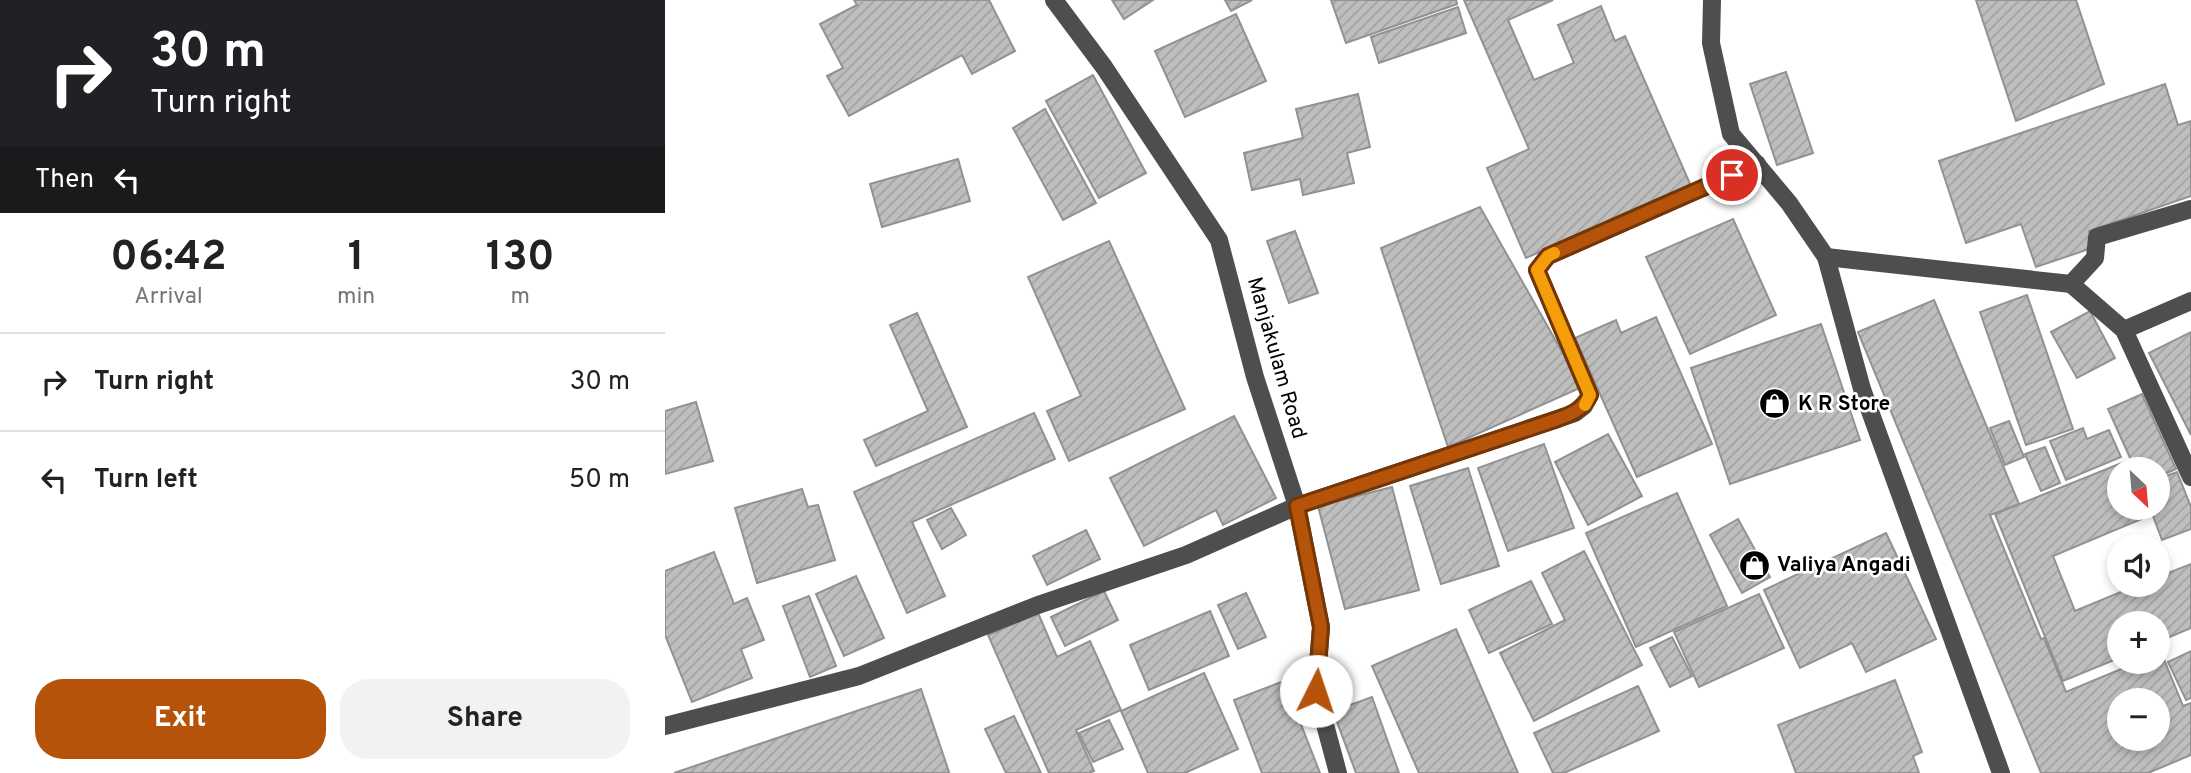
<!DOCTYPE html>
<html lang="en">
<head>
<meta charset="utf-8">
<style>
  body { margin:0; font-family:Overpass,sans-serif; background:#f2f2f2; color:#222; height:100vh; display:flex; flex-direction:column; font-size:26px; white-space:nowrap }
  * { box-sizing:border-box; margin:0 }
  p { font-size:23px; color:#767676 }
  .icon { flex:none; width:38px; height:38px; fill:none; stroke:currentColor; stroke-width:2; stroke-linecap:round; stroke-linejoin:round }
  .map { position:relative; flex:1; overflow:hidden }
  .side { display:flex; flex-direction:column; background:#fff; width:665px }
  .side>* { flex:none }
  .top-card { background:#202124; color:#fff; overflow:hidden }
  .needle { width:46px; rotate:154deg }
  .buttons { position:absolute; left:1442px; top:457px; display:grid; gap:14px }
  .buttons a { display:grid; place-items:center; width:63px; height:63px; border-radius:50%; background:#fff; box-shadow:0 4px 10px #0003; font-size:35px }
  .pin { position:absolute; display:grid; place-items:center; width:60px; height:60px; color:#fff; margin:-30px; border:4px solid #fff; border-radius:50%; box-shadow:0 2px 7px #0007 }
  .me { position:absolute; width:77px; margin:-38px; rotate:4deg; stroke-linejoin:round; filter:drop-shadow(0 0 5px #0008) }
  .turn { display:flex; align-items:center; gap:24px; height:147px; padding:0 35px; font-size:32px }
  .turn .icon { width:91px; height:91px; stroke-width:2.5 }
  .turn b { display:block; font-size:49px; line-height:60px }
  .then { display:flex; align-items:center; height:66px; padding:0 35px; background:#0003; gap:14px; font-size:26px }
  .eta { display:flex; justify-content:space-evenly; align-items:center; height:119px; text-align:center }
  .eta b { font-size:42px; font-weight:700; line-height:49px }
  .button { display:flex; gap:14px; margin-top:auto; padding:14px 35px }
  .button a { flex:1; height:80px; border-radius:28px; background:#b45309; color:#fff; font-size:28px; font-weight:700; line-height:80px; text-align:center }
  .button a+a { background:#f2f2f2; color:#222 }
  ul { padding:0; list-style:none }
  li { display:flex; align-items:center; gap:21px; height:98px; padding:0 35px; border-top:2px solid #e0e0e0 }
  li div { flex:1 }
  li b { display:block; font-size:26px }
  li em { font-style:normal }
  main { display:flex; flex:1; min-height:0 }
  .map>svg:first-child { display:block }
  .building { fill:url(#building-hatch); stroke:#929292; stroke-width:2; fill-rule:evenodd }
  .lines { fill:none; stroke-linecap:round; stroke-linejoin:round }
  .minor { stroke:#4e4e4e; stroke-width:18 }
  .route-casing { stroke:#753606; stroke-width:18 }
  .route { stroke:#b45309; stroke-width:12 }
  .slow { stroke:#f59e0b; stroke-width:12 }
  .labels { text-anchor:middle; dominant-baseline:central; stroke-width:5; stroke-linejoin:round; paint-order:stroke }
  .street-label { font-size:21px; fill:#000; stroke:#fff }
  .poi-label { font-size:21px; font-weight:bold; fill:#000; stroke:#fff; text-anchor:start }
</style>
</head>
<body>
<main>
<section class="side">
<div class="top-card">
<div class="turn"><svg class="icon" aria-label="right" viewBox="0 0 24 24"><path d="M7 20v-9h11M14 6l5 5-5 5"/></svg><div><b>30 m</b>Turn right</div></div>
<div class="then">Then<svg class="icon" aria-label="left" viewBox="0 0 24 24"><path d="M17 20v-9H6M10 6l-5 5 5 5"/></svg></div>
</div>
<div class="eta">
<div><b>06:42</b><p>Arrival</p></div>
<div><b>1</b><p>min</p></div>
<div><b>130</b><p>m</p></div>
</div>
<ul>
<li><svg class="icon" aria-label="right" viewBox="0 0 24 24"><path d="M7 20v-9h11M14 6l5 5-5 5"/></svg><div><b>Turn right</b></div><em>30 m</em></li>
<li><svg class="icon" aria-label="left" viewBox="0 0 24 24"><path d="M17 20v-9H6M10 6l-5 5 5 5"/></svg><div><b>Turn left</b></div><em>50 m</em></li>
</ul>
<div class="button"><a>Exit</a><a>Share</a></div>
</section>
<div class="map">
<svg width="1526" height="773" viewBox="0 0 1526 773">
  <defs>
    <pattern id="building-hatch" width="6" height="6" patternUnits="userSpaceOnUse" patternTransform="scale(1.75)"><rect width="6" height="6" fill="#bebebe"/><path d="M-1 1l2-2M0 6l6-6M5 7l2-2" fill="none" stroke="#a2a2a2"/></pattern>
  </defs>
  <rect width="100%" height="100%" fill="#fff"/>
  <g class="building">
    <polygon points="189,0 324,0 350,51 307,74 297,55 184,116 162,76 178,68 155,24 192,5"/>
    <polygon points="447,0 488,0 459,19"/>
    <polygon points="560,0 587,0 566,11"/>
    <polygon points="666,0 791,0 792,4 681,43"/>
    <polygon points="799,0 888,0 843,20 869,80 909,63 893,25 936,6 950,41 960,36 1026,186 861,258 822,168 864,149"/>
    <polygon points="1311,0 1411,0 1439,84 1351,121"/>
    <polygon points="793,7 801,33 714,63 706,37"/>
    <polygon points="571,14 601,81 520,117 490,51"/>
    <polygon points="1121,72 1148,153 1112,165 1085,84"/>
    <polygon points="428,75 481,173 434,198 381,101"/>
    <polygon points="1500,84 1513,125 1526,121 1526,196 1424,231 1430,247 1371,267 1356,224 1301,243 1274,161"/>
    <polygon points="693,94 705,147 682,153 689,183 638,195 635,179 587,190 579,153 638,138 631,109"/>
    <polygon points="380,109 431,203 398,220 348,128"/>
    <polygon points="293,159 305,201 217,227 205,184"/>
    <polygon points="815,207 917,387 783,447 716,248"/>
    <polygon points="1068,219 1111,315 1025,354 981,257"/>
    <polygon points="630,231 653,293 624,303 602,241"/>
    <polygon points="444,241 520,409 404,461 382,411 416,396 363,277"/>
    <polygon points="1362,295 1408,429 1361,445 1315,312"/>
    <path d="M1269,300L1354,504L1325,515L1376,639L1379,638L1401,692L1473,662H1493V653L1496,652L1518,706L1526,703V755L1483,773H1376L1193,332ZM1454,700H1493V738H1454Z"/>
    <polygon points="1425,311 1450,358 1412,378 1386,332"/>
    <polygon points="252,313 302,427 211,466 199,440 263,411 225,325"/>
    <polygon points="991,317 1047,444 972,477 910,338 951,320 956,333"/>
    <polygon points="1156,324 1195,440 1065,484 1026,368"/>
    <polygon points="1526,332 1526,435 1484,353"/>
    <polygon points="1477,394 1511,469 1493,477 1493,469 1470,469 1443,409"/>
    <polygon points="31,402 48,461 0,474 0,411"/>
    <polygon points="369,413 390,459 247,522 280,596 242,613 189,492"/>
    <polygon points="569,416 611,498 558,525 551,510 479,546 445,478"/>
    <polygon points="1344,421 1359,457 1340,465 1325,428"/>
    <polygon points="1418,428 1422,439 1444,430 1456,457 1401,480 1385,441"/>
    <polygon points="943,434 977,496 923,525 890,462"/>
    <polygon points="879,444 909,528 843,551 813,468"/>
    <polygon points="1380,447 1395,483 1376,491 1360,454"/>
    <polygon points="1464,460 1468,469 1454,469 1454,508 1483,508 1486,515 1388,556 1410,611 1475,584 1493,584 1493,577 1526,564 1526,628 1493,642 1493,623 1454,623 1454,658 1398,681 1330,514"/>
    <polygon points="803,468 834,566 776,584 745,486"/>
    <polygon points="1512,472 1526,507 1526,529 1497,540 1485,508 1493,508 1493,479"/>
    <polygon points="727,487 754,590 680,609 653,506"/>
    <polygon points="137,489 143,507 153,505 170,560 92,583 70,508"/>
    <polygon points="1012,493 1062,606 971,647 921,533"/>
    <polygon points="286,508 301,535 277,549 262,520"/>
    <polygon points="1073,519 1105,577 1077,593 1045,535"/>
    <polygon points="421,530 435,559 382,585 368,556"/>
    <polygon points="1221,533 1271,639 1201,672 1187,643 1135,668 1099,590"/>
    <polygon points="919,551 977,665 869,721 835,653 900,620 877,573"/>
    <polygon points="49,552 69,604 82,598 99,640 76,649 87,678 27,702 0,635 0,571"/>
    <polygon points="191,576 219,638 179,656 151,594"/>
    <polygon points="866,581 887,624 824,653 804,610"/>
    <polygon points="439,591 453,620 400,646 386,617"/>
    <polygon points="581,593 601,637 573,649 553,605"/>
    <polygon points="1094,594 1119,648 1034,687 1009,632"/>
    <polygon points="144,596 171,666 145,677 118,606"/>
    <polygon points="545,611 564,656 484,690 465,645"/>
    <polygon points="373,613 392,657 425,641 456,710 411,730 429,771 424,773 384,773 323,635"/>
    <polygon points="791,629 853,773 754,773 707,666"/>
    <polygon points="1007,637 1027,676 1005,687 985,648"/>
    <polygon points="1526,651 1526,698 1521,700 1503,662"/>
    <polygon points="539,673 573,749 520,773 483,773 456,711"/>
    <polygon points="1230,680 1257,752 1248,756 1254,773 1131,773 1113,725"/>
    <polygon points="619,681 655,773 597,773 569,700"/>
    <polygon points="973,686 994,731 899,773 888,773 869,733"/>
    <polygon points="256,689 284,772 282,773 9,773"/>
    <polygon points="707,697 734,773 691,773 668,711"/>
    <polygon points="349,716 376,773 341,773 320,729"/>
    <polygon points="444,720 458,749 428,762 414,733"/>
  </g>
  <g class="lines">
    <g class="minor">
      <polyline points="389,0 439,67 554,240 590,377 632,506 656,627 651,691 673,773"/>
      <polyline points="1047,0 1046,43 1066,134 1124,203 1161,257 1197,389 1336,773"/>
      <polyline points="1161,257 1406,284 1459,330 1526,477"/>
      <polyline points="1406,284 1430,258 1432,237 1526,209"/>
      <polyline points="1459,330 1526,301"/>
      <polyline points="0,726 194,676 373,605 521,555 632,506 910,413 919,406 925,395 872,270 883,256 1092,164"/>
    </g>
  </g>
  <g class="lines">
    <defs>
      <path id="route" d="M651,691L656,627L632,506L887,421C904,415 916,412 925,395L872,270L883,256L1067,175"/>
    </defs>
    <use href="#route" class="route-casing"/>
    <use href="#route" class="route"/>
    <polyline class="slow" points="889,253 883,256 872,270 925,395 920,405"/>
  </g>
  <defs>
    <symbol id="shop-disc" viewBox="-11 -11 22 22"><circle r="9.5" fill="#000" stroke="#fff"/><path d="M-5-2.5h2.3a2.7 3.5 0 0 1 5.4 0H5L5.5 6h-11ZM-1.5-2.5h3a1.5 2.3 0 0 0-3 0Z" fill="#fff"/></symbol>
  </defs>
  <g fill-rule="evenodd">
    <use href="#shop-disc" x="1092" y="386" width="35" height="35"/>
    <use href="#shop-disc" x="1072" y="548" width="35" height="35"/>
  </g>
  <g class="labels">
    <g class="street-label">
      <text transform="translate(611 358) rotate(74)">Manjakulam Road</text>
    </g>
    <g class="poi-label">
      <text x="1133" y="404">K R Store</text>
      <text x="1112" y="565">Valiya Angadi</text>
    </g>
  </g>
</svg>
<div class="buttons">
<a><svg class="needle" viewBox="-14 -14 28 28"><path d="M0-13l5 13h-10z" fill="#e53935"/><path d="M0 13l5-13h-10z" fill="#767676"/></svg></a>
<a><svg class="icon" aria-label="sound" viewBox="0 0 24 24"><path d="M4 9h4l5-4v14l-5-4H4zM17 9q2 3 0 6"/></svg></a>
<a>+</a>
<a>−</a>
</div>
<div class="pin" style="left:1067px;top:175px;background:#d93025"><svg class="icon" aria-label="arrive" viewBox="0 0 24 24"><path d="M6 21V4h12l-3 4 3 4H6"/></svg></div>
<svg class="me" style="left:651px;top:691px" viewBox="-20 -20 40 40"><circle r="19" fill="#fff"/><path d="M0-13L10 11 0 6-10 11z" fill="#b45309"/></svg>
</div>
</main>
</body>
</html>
